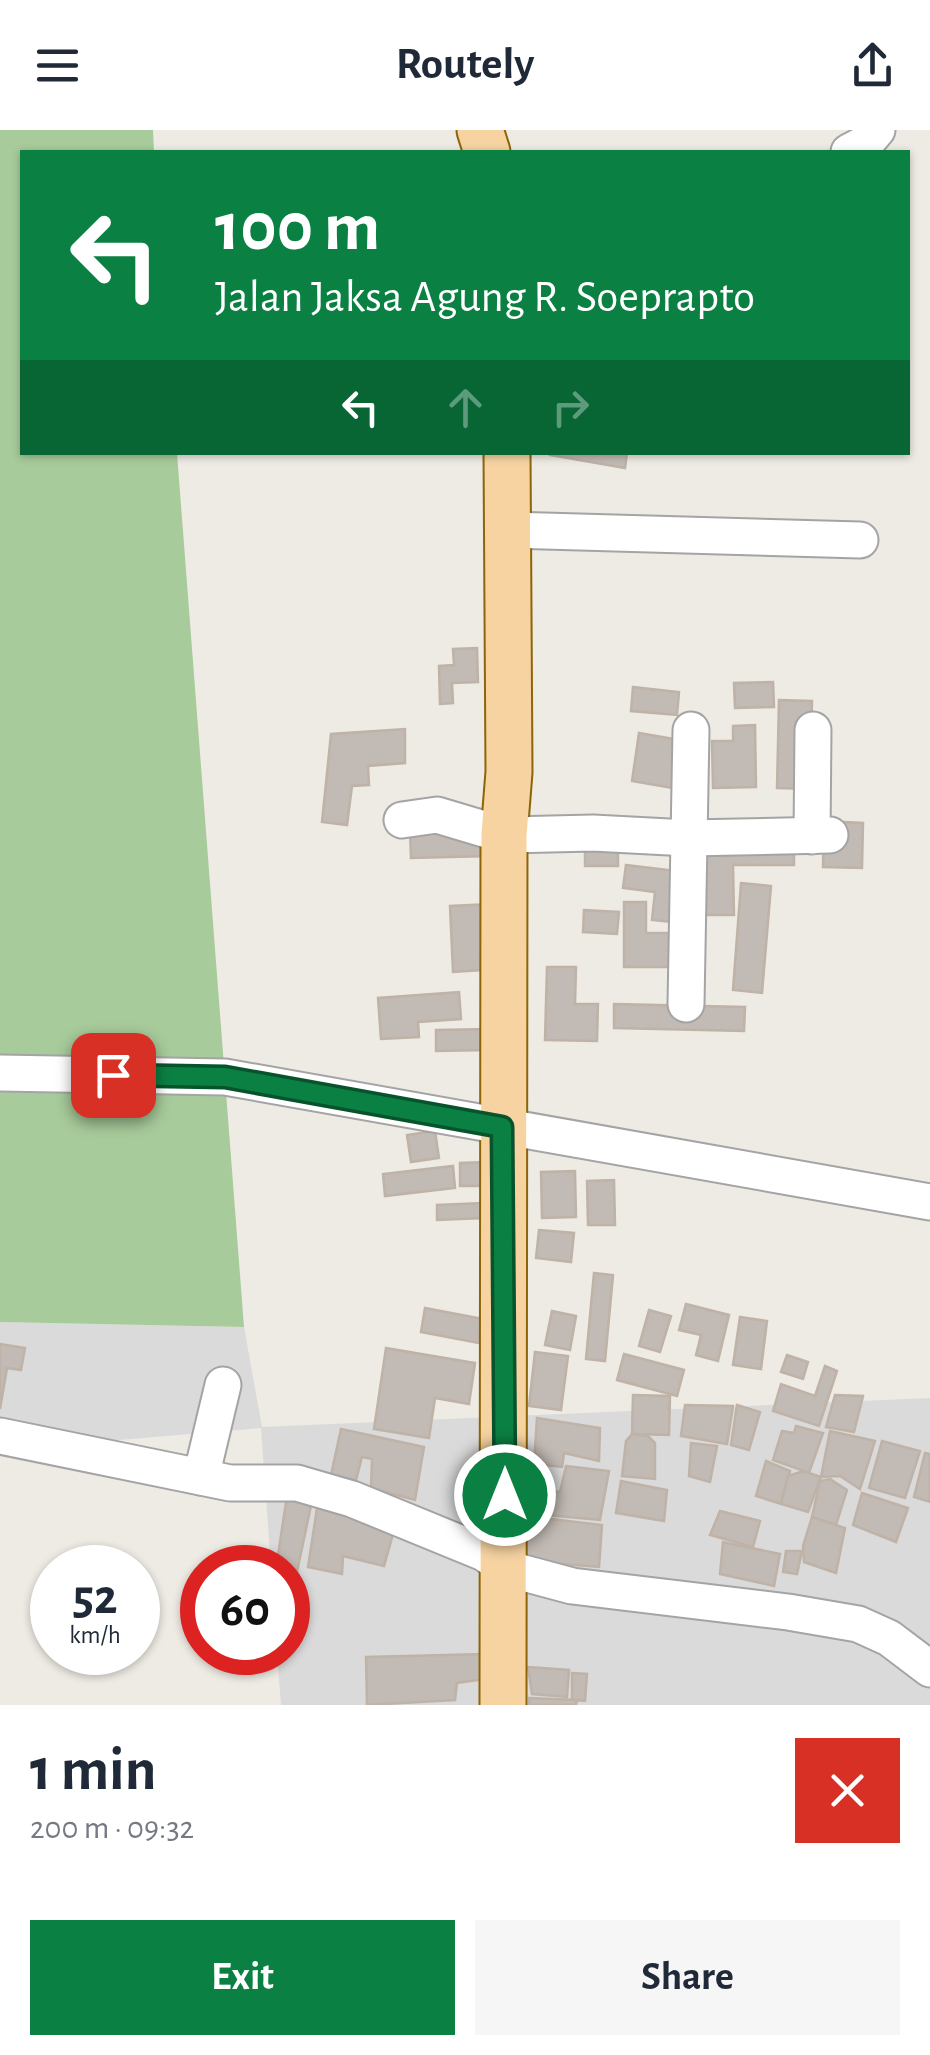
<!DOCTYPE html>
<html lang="en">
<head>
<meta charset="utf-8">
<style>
  body { margin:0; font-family:"Alegreya Sans",sans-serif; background:#f6f6f7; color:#1f2937; height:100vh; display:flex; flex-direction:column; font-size:38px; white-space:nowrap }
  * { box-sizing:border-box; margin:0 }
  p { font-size:32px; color:#747a83 }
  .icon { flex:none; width:55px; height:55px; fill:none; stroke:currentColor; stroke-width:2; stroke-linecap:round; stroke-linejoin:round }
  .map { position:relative; height:1575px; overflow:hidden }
  .sheet { display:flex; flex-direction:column; background:#fff; flex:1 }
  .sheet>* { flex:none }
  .banner { position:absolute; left:20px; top:20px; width:890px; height:305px; border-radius:0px; box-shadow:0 2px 8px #0004; background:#0b8043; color:#fff; overflow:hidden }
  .speed { position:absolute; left:30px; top:1415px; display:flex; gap:20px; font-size:50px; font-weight:700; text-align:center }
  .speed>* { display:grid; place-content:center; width:130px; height:130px; border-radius:50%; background:#fff; box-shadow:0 2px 8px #0004; line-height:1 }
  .speed small { font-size:25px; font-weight:400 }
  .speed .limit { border:15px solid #d22; background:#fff; color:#111 }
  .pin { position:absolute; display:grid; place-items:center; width:85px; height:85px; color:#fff; margin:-42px; border-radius:20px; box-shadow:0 5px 15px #0006 }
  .me { position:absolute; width:110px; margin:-55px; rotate:0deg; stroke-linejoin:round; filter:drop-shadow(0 0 8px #0008) }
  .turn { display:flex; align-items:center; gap:35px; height:210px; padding:0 30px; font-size:45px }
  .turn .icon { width:130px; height:130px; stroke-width:2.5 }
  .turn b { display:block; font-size:70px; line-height:85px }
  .lanes { display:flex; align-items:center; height:95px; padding:0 30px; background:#0003; justify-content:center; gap:50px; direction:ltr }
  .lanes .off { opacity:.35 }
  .round { display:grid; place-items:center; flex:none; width:105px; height:105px; border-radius:0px; background:#f6f6f7 }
  .headline { display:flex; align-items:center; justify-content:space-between; height:170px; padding:0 30px }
  h1 { font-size:60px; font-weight:600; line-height:75px }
  .cta { display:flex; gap:20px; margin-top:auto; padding:20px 30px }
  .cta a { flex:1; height:115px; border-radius:0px; background:#0b8043; color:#fff; font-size:40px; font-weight:600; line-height:115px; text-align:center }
  .cta a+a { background:#f6f6f7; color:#1f2937 }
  header { display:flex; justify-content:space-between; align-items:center; height:130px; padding:0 30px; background:#fff; font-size:45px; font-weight:600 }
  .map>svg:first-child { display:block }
  .residential { fill:#dbdada }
  .forest { fill:#a8cb9b }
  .building { fill:#c2bab4; stroke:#bfb2a7; stroke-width:2.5 }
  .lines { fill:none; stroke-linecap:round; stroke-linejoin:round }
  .minor-casing { stroke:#a4a4a4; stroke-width:39 }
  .major-casing { stroke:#8d6509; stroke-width:49 }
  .minor { stroke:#fff; stroke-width:35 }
  .major { stroke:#f6d3a1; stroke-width:45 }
  .route-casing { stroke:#07532c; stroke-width:25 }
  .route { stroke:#0b8043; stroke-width:18 }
</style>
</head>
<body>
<header><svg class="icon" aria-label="menu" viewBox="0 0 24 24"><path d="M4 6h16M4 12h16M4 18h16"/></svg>Routely<svg class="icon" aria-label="share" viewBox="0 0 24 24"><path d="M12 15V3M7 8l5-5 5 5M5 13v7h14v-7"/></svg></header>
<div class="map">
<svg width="930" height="1575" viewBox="0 0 930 1575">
  <rect width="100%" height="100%" fill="#eeebe4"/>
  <polygon class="residential" points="0,1192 244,1197 262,1297 930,1268 930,1575 281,1575 277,1523 288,1522 288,1438 271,1437 261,1298 0,1320"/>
  <polygon class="forest" points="0,0 153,0 154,22 22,22 22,322 177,323 244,1197 0,1192"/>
  <g class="building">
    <polygon points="550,322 627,322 625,338 550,325"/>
    <polygon points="477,518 478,552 452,553 453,573 440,574 439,536 454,535 453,519"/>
    <polygon points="773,552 774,577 735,578 734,553"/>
    <polygon points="633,557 679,562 677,585 631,581"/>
    <polygon points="779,570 812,571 810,659 777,658"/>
    <polygon points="755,595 756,657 713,658 712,611 733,611 733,596"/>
    <polygon points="405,599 405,633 368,636 369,655 352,656 347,695 322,692 331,604"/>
    <polygon points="639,603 680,610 673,658 632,651"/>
    <rect x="585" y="687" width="33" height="49"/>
    <polygon points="794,691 794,735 733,735 734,785 704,785 703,692"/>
    <polygon points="824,691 863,693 862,738 823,737"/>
    <polygon points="490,697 490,726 411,728 410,699"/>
    <polygon points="626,735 677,741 671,792 652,790 655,762 623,758"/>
    <polygon points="741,753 771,756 762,863 733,860"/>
    <polygon points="624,772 646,772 646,803 671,803 671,837 624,837"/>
    <polygon points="490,774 483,840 453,842 450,776"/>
    <polygon points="584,780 619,782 617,804 583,802"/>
    <polygon points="547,837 576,837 575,874 598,874 597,911 545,910"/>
    <polygon points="459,862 461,889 418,892 419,907 381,909 378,868"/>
    <polygon points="614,874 745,877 744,901 614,898"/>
    <polygon points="489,899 489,920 436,921 436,900"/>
    <polygon points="435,1001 439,1028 411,1032 407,1005"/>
    <polygon points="485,1032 485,1056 460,1056 460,1033"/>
    <polygon points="453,1036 455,1058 385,1066 383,1044"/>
    <polygon points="575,1041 576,1087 542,1088 541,1042"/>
    <polygon points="614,1050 615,1095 588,1095 587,1051"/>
    <polygon points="483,1073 484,1088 437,1090 437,1075"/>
    <polygon points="539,1100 574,1103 571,1132 536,1128"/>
    <polygon points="594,1143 613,1145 605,1231 586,1229"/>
    <polygon points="686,1174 729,1185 718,1231 696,1225 701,1205 679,1200"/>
    <polygon points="425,1178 483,1189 479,1213 421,1202"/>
    <polygon points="649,1180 671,1186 660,1222 639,1216"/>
    <polygon points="552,1181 576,1186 570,1220 545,1215"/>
    <polygon points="740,1187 767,1191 761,1239 733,1235"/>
    <polygon points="0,1214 25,1218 21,1240 7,1238 0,1279"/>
    <polygon points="386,1218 475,1233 469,1274 435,1268 429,1308 374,1299"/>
    <polygon points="535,1222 568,1226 561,1280 529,1276"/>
    <polygon points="624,1224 684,1240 677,1266 617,1250"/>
    <polygon points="787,1225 808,1232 803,1249 781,1242"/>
    <polygon points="825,1236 837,1241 819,1296 773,1281 781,1254 815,1266"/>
    <polygon points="633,1265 670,1266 669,1305 632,1304"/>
    <polygon points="835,1265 863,1266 854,1302 826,1297"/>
    <polygon points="685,1275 733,1276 727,1314 681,1306"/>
    <polygon points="737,1275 760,1282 749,1320 731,1315"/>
    <polygon points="537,1288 600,1298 599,1331 564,1323 562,1337 534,1334"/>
    <polygon points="796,1296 823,1303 809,1343 773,1330 782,1301 794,1303"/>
    <polygon points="341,1299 424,1317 415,1370 371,1358 372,1329 362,1327 356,1350 331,1345"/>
    <polygon points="830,1301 875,1311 860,1359 840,1346 821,1347"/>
    <polygon points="632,1304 648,1306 655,1313 655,1349 622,1346 626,1311"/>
    <polygon points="882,1311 920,1321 905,1368 869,1358"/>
    <polygon points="691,1313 717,1316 710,1352 689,1346"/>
    <polygon points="925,1323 930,1324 930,1372 914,1367"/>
    <polygon points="766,1331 790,1341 781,1374 756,1366"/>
    <polygon points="566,1336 609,1341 600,1390 524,1383 527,1358 560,1362"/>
    <polygon points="803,1341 821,1347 808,1382 781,1374 788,1346"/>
    <polygon points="830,1349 847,1360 836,1395 812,1387 820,1351"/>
    <polygon points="621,1351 667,1360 664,1391 616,1383"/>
    <polygon points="862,1363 908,1378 896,1412 853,1395"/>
    <polygon points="287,1366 312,1371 295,1451 288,1451 288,1438 276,1438"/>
    <polygon points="318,1372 395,1397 384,1436 343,1426 342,1444 308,1437"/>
    <polygon points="720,1381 760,1391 753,1417 710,1405"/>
    <polygon points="535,1387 602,1395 599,1437 525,1431 526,1399 535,1399"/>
    <polygon points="812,1387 845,1398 836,1443 804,1432 803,1416"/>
    <polygon points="723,1412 780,1424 774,1456 720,1444"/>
    <polygon points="786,1421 802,1421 797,1444 783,1442"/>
    <polygon points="484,1524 485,1549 457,1553 455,1570 367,1575 366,1527"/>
    <polygon points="528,1537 569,1540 567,1567 532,1564"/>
    <polygon points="572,1543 587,1544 585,1571 572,1570"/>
    <polygon points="529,1568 577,1570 576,1575 529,1575"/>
  </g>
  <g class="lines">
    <defs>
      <g id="minor">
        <polyline points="849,22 866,13 877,0"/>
        <polyline points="509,400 860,410"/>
        <polyline points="402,690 437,685 504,705 593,703 688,708 830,705"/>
        <polyline points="812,706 813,600"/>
        <polyline points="686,874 691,600"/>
        <polyline points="0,943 225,947 930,1072"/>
        <polyline points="0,1306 230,1353 297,1353 352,1369 484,1423 505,1438 572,1456 788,1482 858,1494 889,1508 930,1539"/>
        <polyline points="201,1347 223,1255"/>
      </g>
      <g id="major">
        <polyline points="480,0 487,22"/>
        <polyline points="503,1575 504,705 509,642 507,322"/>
      </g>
    </defs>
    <use href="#minor" class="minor-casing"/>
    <use href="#major" class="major-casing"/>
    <use href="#minor" class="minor"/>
    <use href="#major" class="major"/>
  </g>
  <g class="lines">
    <defs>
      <polyline id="route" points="113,945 225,947 502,997 505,1365"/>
    </defs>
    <use href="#route" class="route-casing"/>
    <use href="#route" class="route"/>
  </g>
</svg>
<div class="speed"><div>52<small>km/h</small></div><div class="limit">60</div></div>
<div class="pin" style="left:113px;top:945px;background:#d93025"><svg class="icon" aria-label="arrive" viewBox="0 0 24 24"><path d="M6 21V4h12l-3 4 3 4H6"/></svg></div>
<svg class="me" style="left:505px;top:1365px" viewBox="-20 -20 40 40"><circle r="17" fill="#0b8043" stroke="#fff" stroke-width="3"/><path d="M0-11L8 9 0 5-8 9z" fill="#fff"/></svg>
<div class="banner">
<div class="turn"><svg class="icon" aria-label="left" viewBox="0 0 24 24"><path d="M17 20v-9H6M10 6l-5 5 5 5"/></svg><div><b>100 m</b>Jalan Jaksa Agung R. Soeprapto</div></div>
<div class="lanes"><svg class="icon" aria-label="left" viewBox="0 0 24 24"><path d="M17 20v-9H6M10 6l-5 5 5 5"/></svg><svg class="icon off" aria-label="ahead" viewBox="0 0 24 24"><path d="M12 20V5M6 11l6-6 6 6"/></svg><svg class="icon off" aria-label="right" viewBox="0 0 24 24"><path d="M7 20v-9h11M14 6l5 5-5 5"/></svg></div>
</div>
</div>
<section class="sheet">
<div class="headline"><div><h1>1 min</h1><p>200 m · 09:32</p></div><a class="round" style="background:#d93025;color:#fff"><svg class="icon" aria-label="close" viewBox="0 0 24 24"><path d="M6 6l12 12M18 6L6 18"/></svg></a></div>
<div class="cta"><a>Exit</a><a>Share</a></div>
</section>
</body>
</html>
